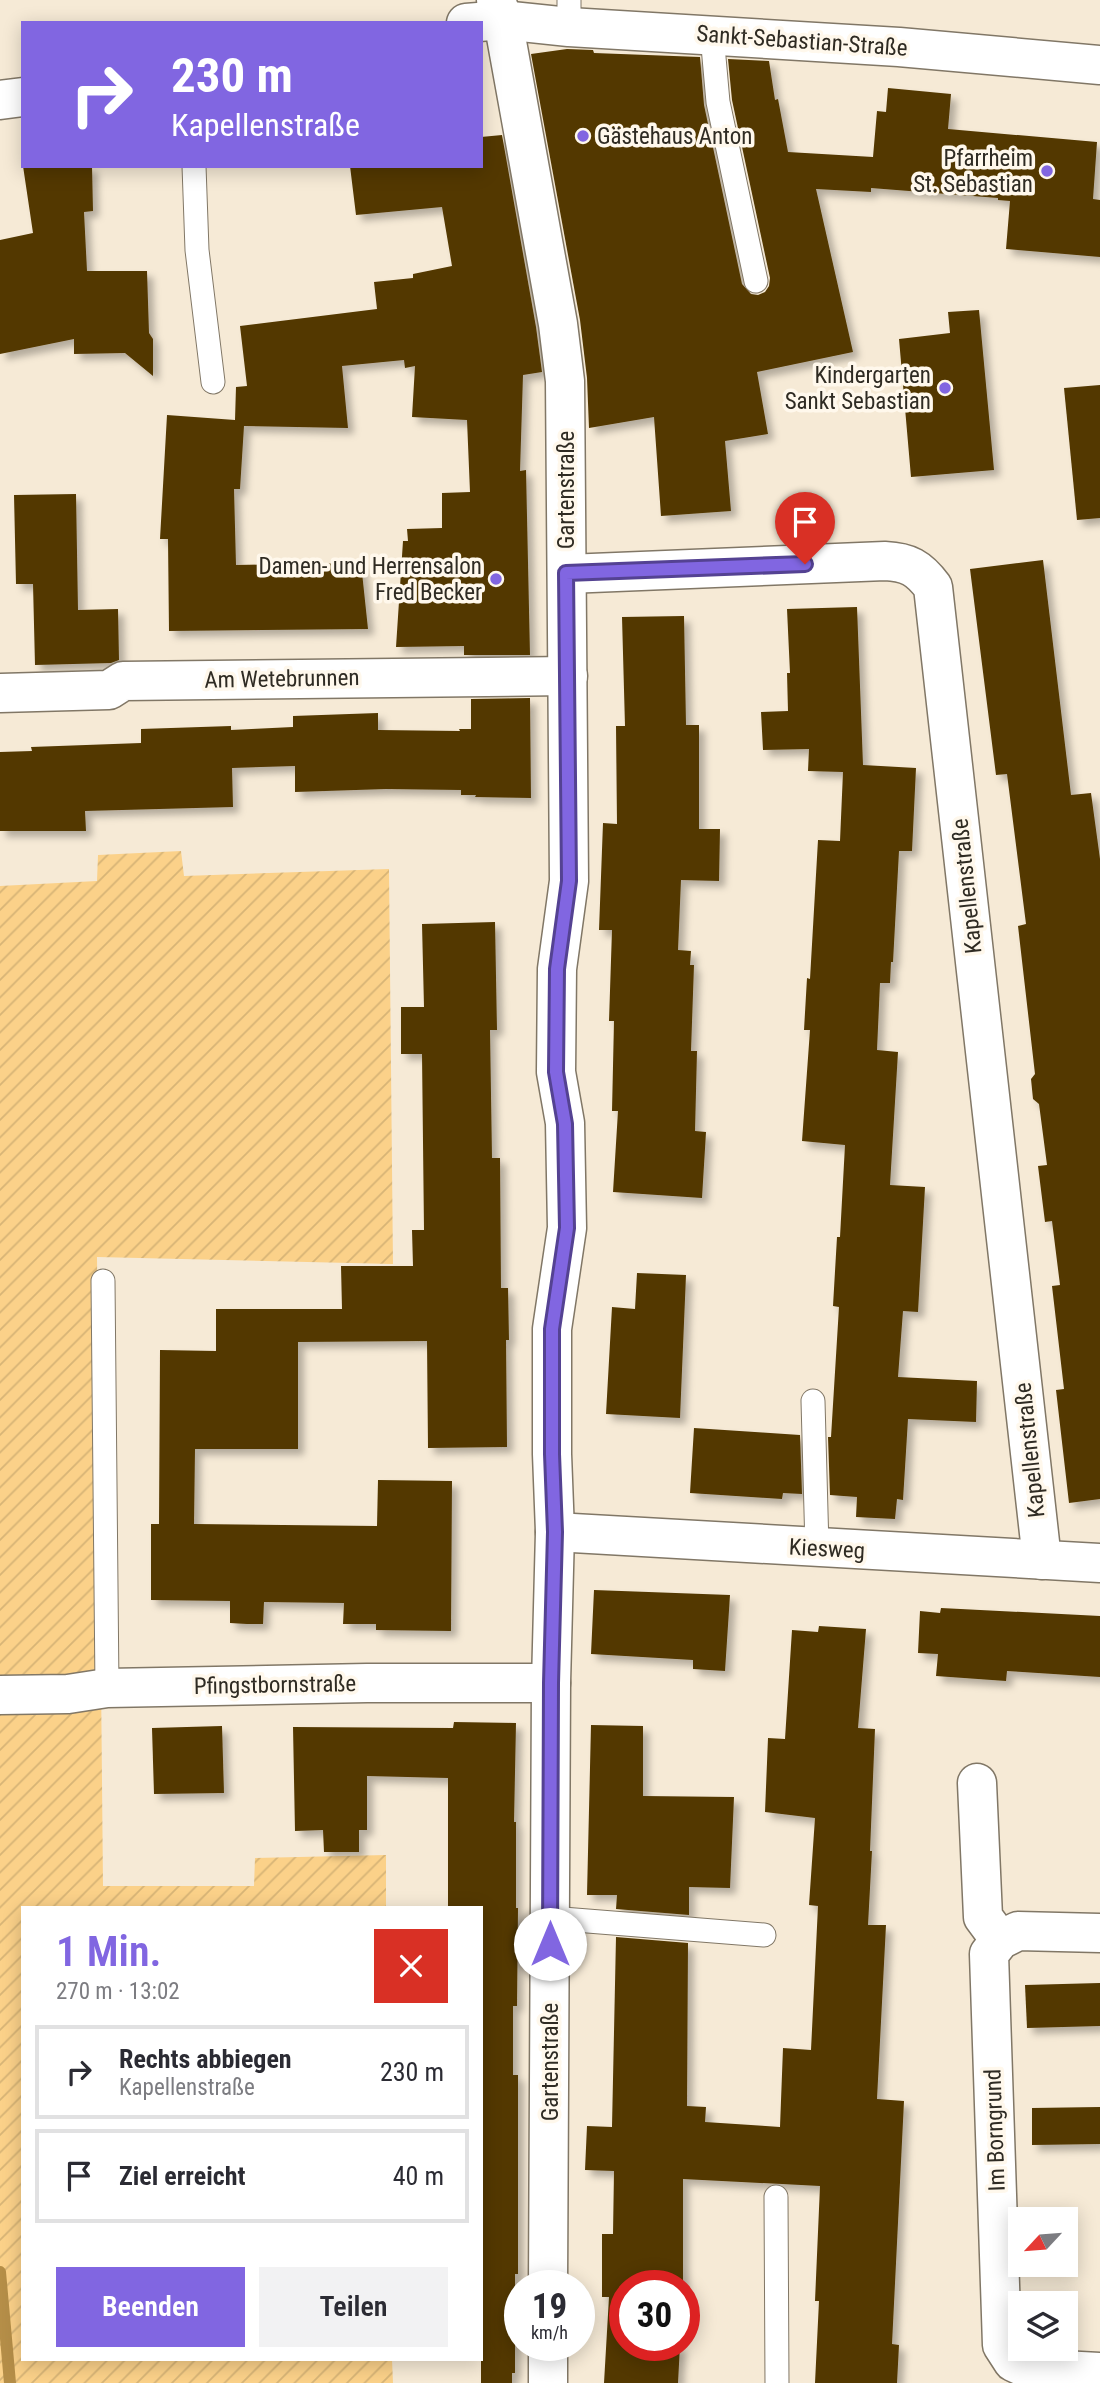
<!DOCTYPE html>
<html lang="de">
<head>
<meta charset="utf-8">
<style>
  body { margin:0; font-family:"Roboto Condensed",sans-serif; background:#f2f2f3; color:#2b2b33; height:100vh; display:flex; flex-direction:column; font-size:26px; white-space:nowrap }
  * { box-sizing:border-box; margin:0 }
  p { font-size:23px; color:#7c7c81 }
  .icon { flex:none; width:38px; height:38px; fill:none; stroke:currentColor; stroke-width:2; stroke-linecap:round; stroke-linejoin:round }
  .map { position:relative; flex:1; overflow:hidden }
  .side { position:absolute; left:21px; top:1906px; width:462px; height:455px; display:flex; flex-direction:column; background:#fff; border-radius:0px; box-shadow:0 4px 18px #0003 }
  .side>* { flex:none }
  .top-card { position:absolute; left:21px; top:21px; width:462px; height:147px; border-radius:0px; box-shadow:0 4px 18px #0003; background:#8166e1; color:#fff; overflow:hidden }
  .needle { width:46px; rotate:244deg }
  .controls { position:absolute; left:1008px; top:2207px; display:grid; gap:14px }
  .controls a { display:grid; place-items:center; width:70px; height:70px; border-radius:0px; background:#fff; box-shadow:0 4px 18px #0003; font-size:35px }
  .speed { position:absolute; left:504px; top:2270px; display:flex; gap:14px; font-size:35px; font-weight:700; text-align:center }
  .speed>* { display:grid; place-content:center; width:91px; height:91px; border-radius:50%; background:#fff; box-shadow:0 4px 18px #0003; line-height:1 }
  .speed small { font-size:18px; font-weight:400 }
  .speed .limit { border:10px solid #d22; background:#fff; color:#111 }
  .pin { position:absolute; display:grid; place-items:center; width:60px; height:60px; color:#fff; margin:-72px -30px; border-radius:50% 50% 50% 0; rotate:-45deg; box-shadow:0 0 7px #0007 }
  .pin .icon { rotate:45deg }
  .me { position:absolute; width:77px; margin:-38px; rotate:0deg; stroke-linejoin:round; filter:drop-shadow(0 0 5px #0008) }
  .turn { display:flex; align-items:center; gap:24px; height:147px; padding:0 35px; font-size:32px }
  .turn .icon { width:91px; height:91px; stroke-width:2.5 }
  .turn b { display:block; font-size:49px; line-height:60px }
  .round { display:grid; place-items:center; flex:none; width:74px; height:74px; border-radius:0px; background:#f2f2f3 }
  .overview { display:flex; align-items:center; justify-content:space-between; height:119px; padding:0 35px }
  h1 { font-size:42px; font-weight:600; line-height:52px; color:#8166e1 }
  .button { display:flex; gap:14px; margin-top:auto; padding:14px 35px }
  .button a { flex:1; height:80px; border-radius:0px; background:#8166e1; color:#fff; font-size:28px; font-weight:600; line-height:80px; text-align:center }
  .button a+a { background:#f2f2f3; color:#2b2b33 }
  ul { padding:0; list-style:none }
  li { display:flex; align-items:center; gap:21px; height:94px; margin:0 14px 10px; padding:0 21px; border:4px solid #e1e1e2; border-radius:0px }
  li div { flex:1 }
  li b { display:block; font-size:26px }
  li em { font-style:normal }
  .map>svg:first-child { display:block }
  .garden { fill:url(#garden-furrows) }
  .lines { fill:none; stroke-linecap:round; stroke-linejoin:round }
  .stream { stroke:#b58e48; stroke-width:12 }
  .building { fill:#533800; filter:url(#shadow) }
  .service-casing { stroke:#817766; stroke-width:25 }
  .minor-casing { stroke:#817766; stroke-width:41 }
  .service { stroke:#fff; stroke-width:23 }
  .minor { stroke:#fff; stroke-width:38 }
  .route-casing { stroke:#544292; stroke-width:18 }
  .route { stroke:#8166e1; stroke-width:12 }
  .poi-dot { fill:#8166e1; stroke:#fff8ec; stroke-width:2.5 }
  .labels { text-anchor:middle; dominant-baseline:central; stroke-width:7; stroke-linejoin:round; paint-order:stroke }
  .street-label { font-size:23px; fill:#2f2b23; stroke:#fff8ec }
  .poi-label { font-size:23px; fill:#2f2b23; stroke:#fff8ec; text-anchor:end }
</style>
</head>
<body>
<div class="map">
<svg width="1100" height="2383" viewBox="0 0 1100 2383">
  <defs>
    <pattern id="garden-furrows" width="10" height="10" patternUnits="userSpaceOnUse" patternTransform="scale(1.75)"><rect width="10" height="10" fill="#fbd189"/><path d="M-1 1l2-2M0 10L10 0M9 11l2-2" fill="none" stroke="#d7b476"/></pattern>
    <filter id="shadow"><feDropShadow dx="6" dy="6" stdDeviation="3.5" flood-color="#0004"/></filter>
  </defs>
  <rect width="100%" height="100%" fill="#f6ead6"/>
  <polygon class="garden" points="181,851 184,876 389,869 393,1264 97,1257 103,1886 254,1886 255,1858 386,1855 386,1907 23,1908 23,2359 392,2359 393,2383 0,2383 0,886 97,881 98,855"/>
  <g class="lines">
    <polyline class="stream" points="0,2272 10,2383"/>
  </g>
  <g class="building">
    <polygon points="567,49 593,50 594,53 700,57 704,105 742,284 751,294 758,295 765,292 769,286 770,278 732,100 728,59 769,61 775,100 778,99 788,152 873,157 877,111 886,112 888,88 951,94 948,129 1097,142 1093,199 1100,200 1100,257 1006,249 1010,201 998,200 998,198 871,188 871,192 816,189 853,352 757,372 768,434 725,441 731,511 661,516 654,417 589,428 587,378 580,320 531,54"/>
    <polygon points="502,135 536,327 542,372 523,375 520,471 526,470 530,655 464,655 464,646 396,647 403,541 408,541 407,529 442,528 442,493 470,492 467,420 412,417 415,366 405,368 404,360 342,366 348,428 244,426 240,489 234,489 236,565 361,563 368,629 169,631 168,539 160,539 167,415 235,420 236,387 247,386 240,326 377,309 374,282 413,278 413,274 452,266 442,207 356,215 350,166 481,166 481,137"/>
    <polygon points="23,166 92,166 93,211 84,212 87,271 147,271 149,333 153,339 153,376 125,353 74,354 74,339 0,354 0,240 33,233"/>
    <polygon points="979,310 994,470 911,477 899,339 950,333 948,312"/>
    <polygon points="1100,385 1100,518 1077,520 1064,388"/>
    <polygon points="76,494 78,610 118,609 119,660 111,663 35,665 33,584 16,584 14,495"/>
    <polygon points="1043,560 1071,795 1091,793 1100,859 1100,1499 1069,1503 1056,1390 1064,1389 1052,1286 1060,1285 1052,1221 1045,1222 1038,1166 1047,1165 1039,1104 1033,1099 1031,1079 1035,1074 1018,926 1026,924 1007,774 996,775 970,569"/>
    <polygon points="857,607 863,765 916,768 912,851 899,851 893,962 891,962 890,983 880,983 877,1050 898,1052 890,1185 925,1187 918,1312 903,1311 898,1377 977,1381 976,1422 908,1419 903,1500 897,1499 895,1519 856,1517 857,1497 830,1495 828,1437 831,1437 839,1307 833,1306 837,1237 840,1237 845,1145 802,1141 810,1030 804,1030 807,978 810,979 818,840 840,841 843,772 808,771 809,749 763,750 761,712 788,711 787,673 790,673 787,609"/>
    <polygon points="684,616 686,725 699,725 699,829 720,829 719,881 681,880 678,950 691,951 690,965 694,965 691,1051 697,1051 695,1131 706,1132 702,1198 613,1192 618,1111 612,1111 614,1021 609,1021 612,930 599,930 603,823 617,824 616,726 625,726 622,617"/>
    <polygon points="530,698 531,798 475,797 476,795 461,795 461,790 386,789 295,792 295,766 232,768 233,807 85,811 86,831 0,831 0,752 32,751 31,747 141,743 141,729 231,726 231,730 293,727 293,716 378,713 378,730 460,731 459,729 471,729 471,699"/>
    <polygon points="495,922 497,1030 490,1030 492,1158 500,1158 501,1288 508,1288 509,1340 506,1340 507,1447 428,1448 427,1341 298,1342 298,1449 195,1449 194,1524 377,1526 378,1480 452,1481 451,1631 376,1630 376,1624 343,1624 344,1603 264,1602 263,1624 247,1624 230,1623 230,1601 151,1600 151,1524 159,1524 160,1350 216,1351 216,1309 342,1309 341,1266 413,1266 412,1230 424,1230 422,1054 401,1054 401,1007 424,1007 422,924"/>
    <polygon points="637,1273 686,1275 680,1418 606,1414 612,1307 635,1309"/>
    <polygon points="694,1428 800,1435 802,1494 783,1493 782,1499 690,1493"/>
    <polygon points="594,1590 730,1595 725,1671 693,1669 693,1660 591,1654"/>
    <polygon points="941,1608 1100,1616 1100,1677 1007,1671 1006,1681 936,1676 938,1654 918,1653 920,1611 940,1613"/>
    <polygon points="819,1626 866,1629 858,1728 875,1729 870,1851 872,1851 868,1925 886,1925 877,2099 904,2101 892,2344 899,2345 897,2383 815,2383 819,2301 815,2301 820,2186 683,2179 683,2286 625,2286 625,2345 680,2345 678,2383 604,2383 609,2297 602,2297 602,2234 613,2234 614,2171 585,2170 587,2126 612,2127 616,1937 688,1943 687,2106 706,2107 705,2122 780,2127 783,2048 811,2050 818,1906 809,1905 815,1818 765,1812 768,1738 785,1739 792,1630 818,1632"/>
    <polygon points="454,1722 516,1723 514,1822 516,1822 516,1908 518,1908 517,2006 513,2006 513,2075 518,2075 518,2274 515,2274 515,2373 512,2373 512,2383 481,2383 481,1908 448,1908 448,1778 367,1776 367,1830 359,1830 359,1852 324,1852 323,1830 295,1831 293,1727 453,1728"/>
    <polygon points="591,1725 643,1726 643,1796 734,1797 730,1888 689,1887 689,1915 616,1909 617,1895 587,1895"/>
    <polygon points="222,1726 224,1793 154,1794 152,1728"/>
    <polygon points="1100,1983 1100,2026 1027,2028 1025,1985"/>
    <polygon points="1100,2107 1100,2144 1032,2145 1032,2108"/>
  </g>
  <g class="lines">
    <defs>
      <g id="service">
        <polyline points="569,27 569,0"/>
        <polyline points="712,35 718,102 756,281"/>
        <polyline points="194,166 197,250 213,382"/>
        <polyline points="103,1281 107,1688"/>
        <polyline points="813,1401 817,1548"/>
        <polyline points="550,1918 764,1935"/>
        <polyline points="776,2197 777,2383"/>
      </g>
      <g id="minor">
        <polyline points="496,0 503,20 558,324 565,381 569,881 557,969 556,1072 565,1123 567,1228 552,1329 552,1454 555,1532 551,1683 548,2286"/>
        <polyline points="466,23 503,20 569,27 899,47 1100,65"/>
        <polyline points="0,100 23,97"/>
        <path d="M567,574L885,561C908,562 919,568 933,587L1042,1560"/>
        <polyline points="0,693 109,690 123,681 568,676"/>
        <polyline points="555,1532 1100,1563"/>
        <polyline points="0,1695 68,1694 107,1688 367,1683 551,1683"/>
        <polyline points="977,1783 983,1917 1000,1940"/>
        <polyline points="1100,1933 1018,1931 1000,1940 989,1954 1002,2345 1013,2362 1026,2368 1100,2372"/>
        <polyline points="548,2383 548,2345"/>
      </g>
    </defs>
    <use href="#service" class="service-casing"/>
    <use href="#minor" class="minor-casing"/>
    <use href="#service" class="service"/>
    <use href="#minor" class="minor"/>
  </g>
  <g class="lines">
    <defs>
      <polyline id="route" points="550,1944 551,1683 555,1532 552,1454 552,1329 567,1228 565,1124 556,1072 557,969 569,881 566,573 805,564"/>
    </defs>
    <use href="#route" class="route-casing"/>
    <use href="#route" class="route"/>
  </g>
  <g class="poi-dot">
    <circle cx="583" cy="136" r="7"/>
    <circle cx="1047" cy="171" r="7"/>
    <circle cx="945" cy="388" r="7"/>
    <circle cx="496" cy="579" r="7"/>
  </g>
  <g class="labels">
    <g class="street-label">
      <text transform="translate(802 41) rotate(4)">Sankt-Sebastian-Straße</text>
      <text transform="translate(566 490) rotate(-90)">Gartenstraße</text>
      <text transform="translate(282 679) rotate(-1)">Am Wetebrunnen</text>
      <text transform="translate(967 886) rotate(-96)">Kapellenstraße</text>
      <text transform="translate(1030 1450) rotate(-96)">Kapellenstraße</text>
      <text transform="translate(827 1549) rotate(3)">Kiesweg</text>
      <text transform="translate(275 1685) rotate(-1)">Pfingstbornstraße</text>
      <text transform="translate(550 2062) rotate(-90)">Gartenstraße</text>
      <text transform="translate(995 2130) rotate(-92)">Im Borngrund</text>
    </g>
    <g class="poi-label">
      <text x="597" y="136" text-anchor="start">Gästehaus Anton</text>
      <text x="1033" y="158">Pfarrheim<tspan x="1033" dy="26">St. Sebastian</tspan></text>
      <text x="931" y="375">Kindergarten<tspan x="931" dy="26">Sankt Sebastian</tspan></text>
      <text x="482" y="566">Damen- und Herrensalon<tspan x="482" dy="26">Fred Becker</tspan></text>
    </g>
  </g>
</svg>
<div class="controls">
<a><svg class="needle" viewBox="-14 -14 28 28"><path d="M0-13l5 13h-10z" fill="#e53935"/><path d="M0 13l5-13h-10z" fill="#7c7c81"/></svg></a>
<a><svg class="icon" aria-label="layers" viewBox="0 0 24 24"><path d="M12 4l9 5-9 5-9-5zM3 14l9 5 9-5"/></svg></a>
</div>
<div class="speed"><div>19<small>km/h</small></div><div class="limit">30</div></div>
<div class="pin" style="left:805px;top:564px;background:#d93025"><svg class="icon" aria-label="arrive" viewBox="0 0 24 24"><path d="M6 21V4h12l-3 4 3 4H6"/></svg></div>
<svg class="me" style="left:550px;top:1944px" viewBox="-20 -20 40 40"><circle r="19" fill="#fff"/><path d="M0-13L10 11 0 6-10 11z" fill="#8166e1"/></svg>
<div class="top-card">
<div class="turn"><svg class="icon" aria-label="right" viewBox="0 0 24 24"><path d="M7 20v-9h11M14 6l5 5-5 5"/></svg><div><b>230 m</b>Kapellenstraße</div></div>
</div>
<section class="side">
<div class="overview"><div><h1>1 Min.</h1><p>270 m · 13:02</p></div><a class="round" style="background:#d93025;color:#fff"><svg class="icon" aria-label="close" viewBox="0 0 24 24"><path d="M6 6l12 12M18 6L6 18"/></svg></a></div>
<ul>
<li><svg class="icon" aria-label="right" viewBox="0 0 24 24"><path d="M7 20v-9h11M14 6l5 5-5 5"/></svg><div><b>Rechts abbiegen</b><p>Kapellenstraße</p></div><em>230 m</em></li>
<li><svg class="icon" aria-label="arrive" viewBox="0 0 24 24"><path d="M6 21V4h12l-3 4 3 4H6"/></svg><div><b>Ziel erreicht</b></div><em>40 m</em></li>
</ul>
<div class="button"><a>Beenden</a><a>Teilen</a></div>
</section>
</div>
</body>
</html>
